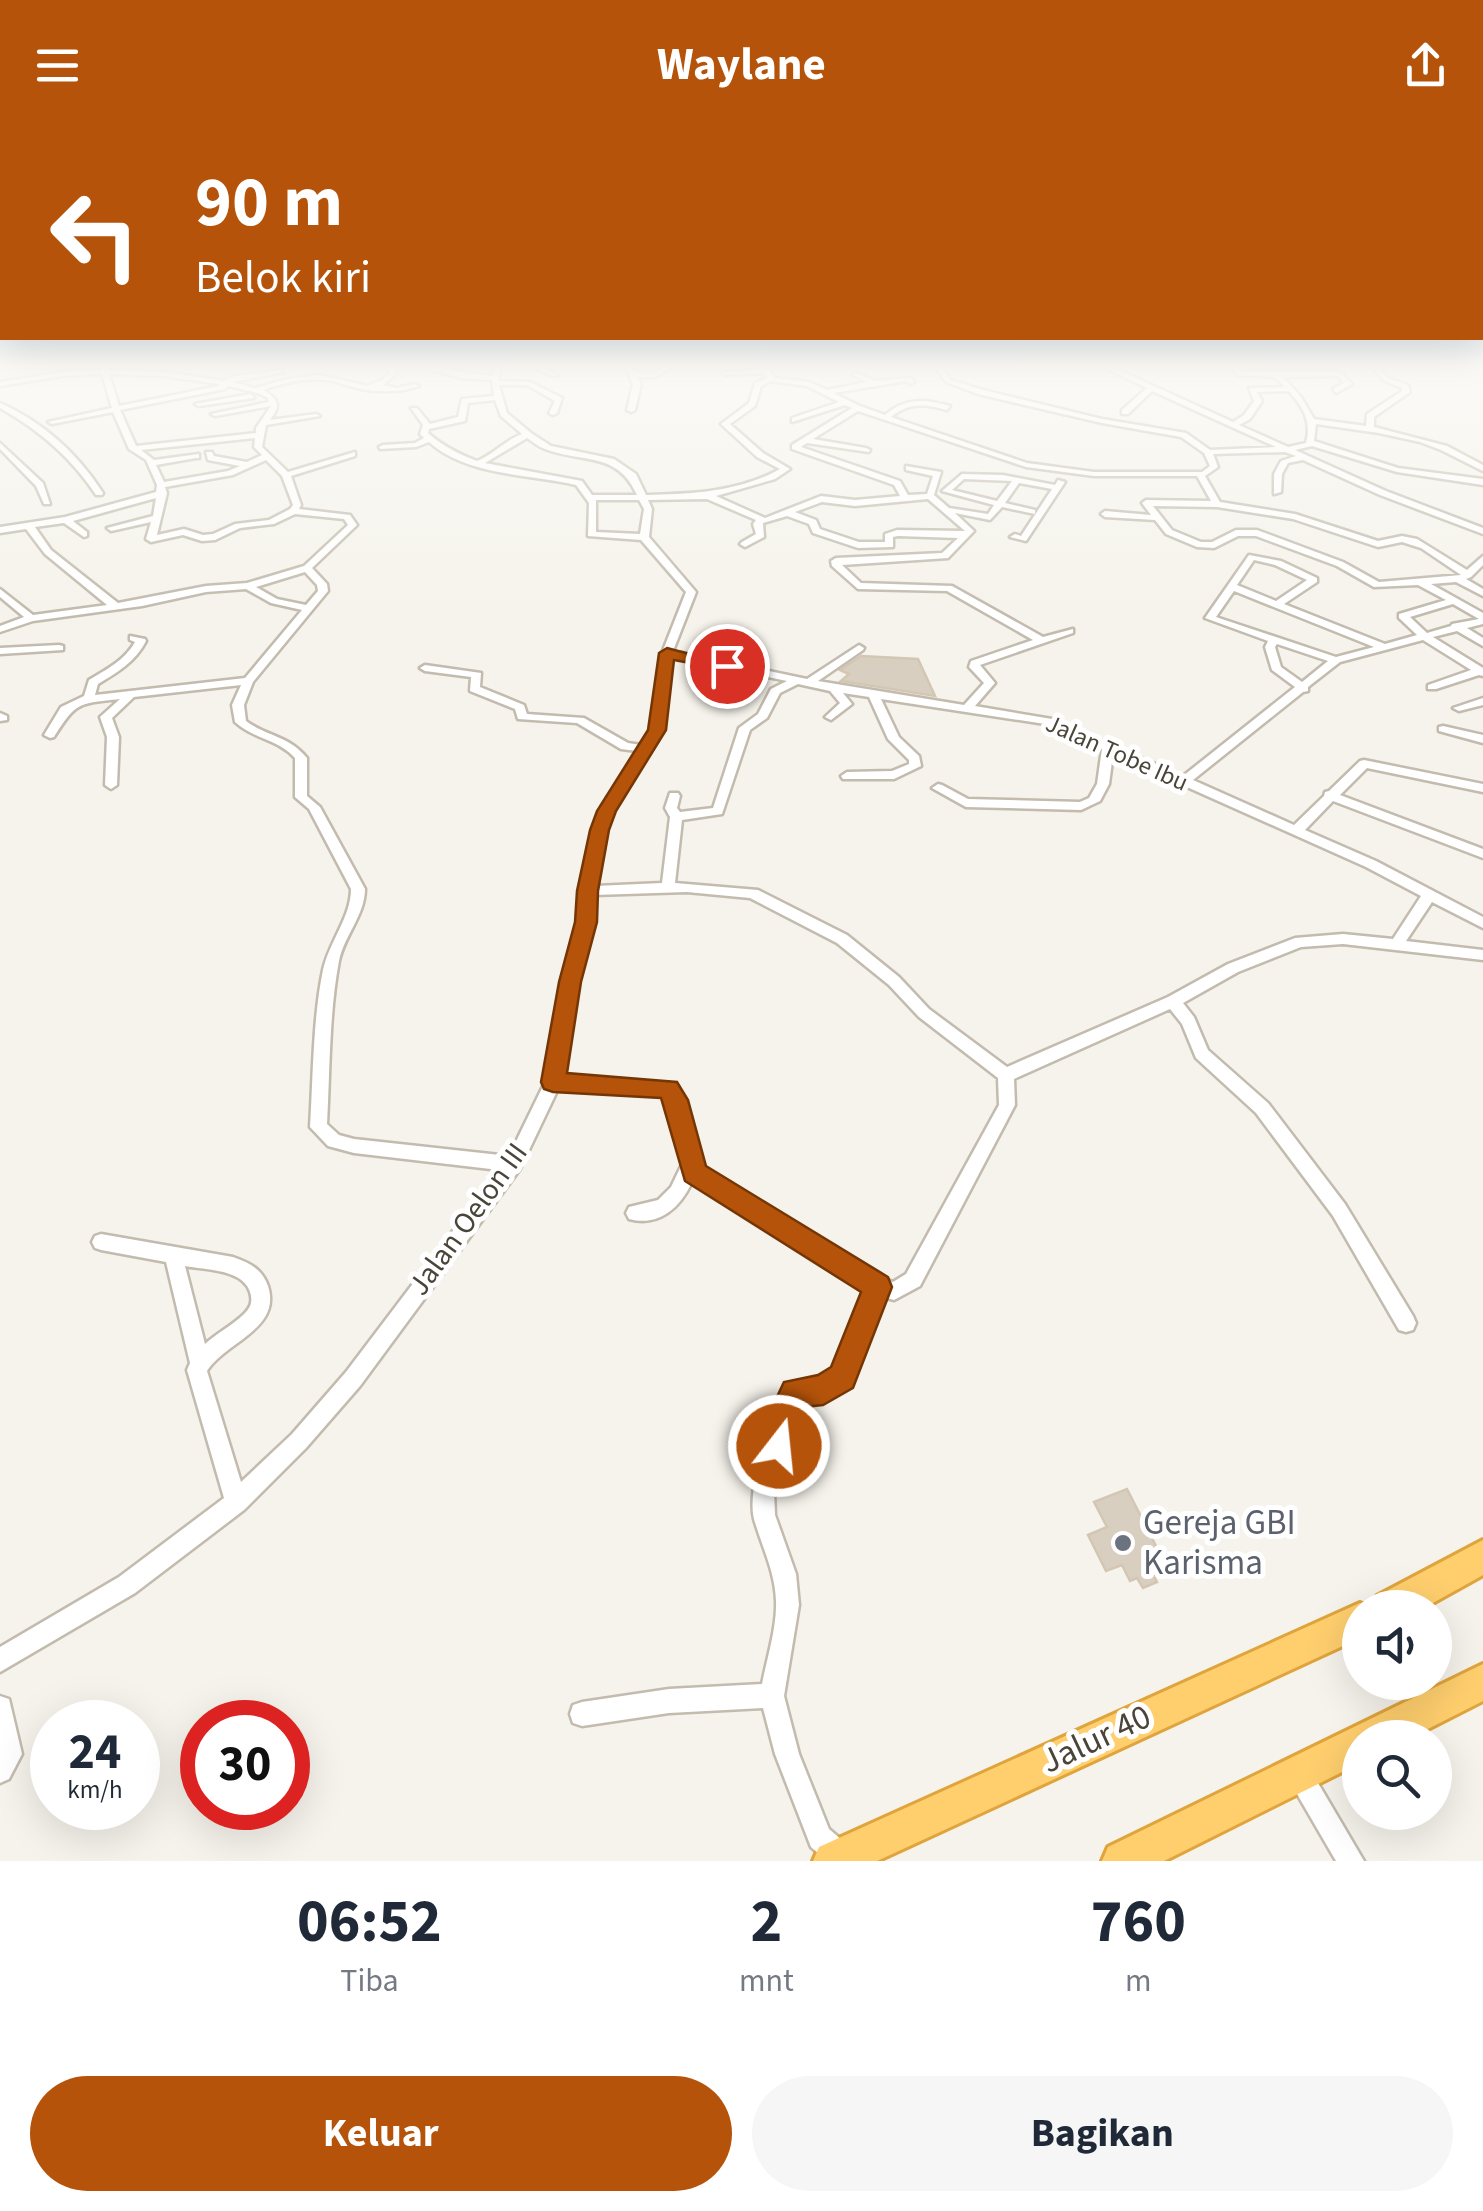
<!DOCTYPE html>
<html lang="id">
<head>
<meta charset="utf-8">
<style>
  body { margin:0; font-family:"Source Sans 3",sans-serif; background:#f6f6f7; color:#1f2937; height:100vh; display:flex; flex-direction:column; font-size:38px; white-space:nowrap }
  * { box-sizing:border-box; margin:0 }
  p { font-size:32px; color:#747a83 }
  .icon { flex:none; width:55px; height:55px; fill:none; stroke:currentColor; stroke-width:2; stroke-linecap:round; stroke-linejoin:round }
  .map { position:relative; height:1731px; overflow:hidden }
  .panel { display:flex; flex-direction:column; background:#fff; flex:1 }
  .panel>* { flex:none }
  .guide { position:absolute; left:0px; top:0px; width:1485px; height:210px; box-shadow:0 10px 40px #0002; background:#b45309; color:#fff; overflow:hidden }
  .controls { position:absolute; left:1342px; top:1460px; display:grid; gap:20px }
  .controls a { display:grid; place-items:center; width:110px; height:110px; border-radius:50%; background:#fff; box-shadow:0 10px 40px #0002; font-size:50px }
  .speed { position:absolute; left:30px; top:1570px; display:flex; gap:20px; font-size:50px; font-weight:700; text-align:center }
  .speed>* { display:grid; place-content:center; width:130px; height:130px; border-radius:50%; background:#fff; box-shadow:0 10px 40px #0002; line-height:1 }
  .speed small { font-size:25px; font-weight:400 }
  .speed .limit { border:15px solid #d22; background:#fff; color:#111 }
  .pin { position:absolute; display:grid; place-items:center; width:85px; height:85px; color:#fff; margin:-42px; border:5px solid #fff; border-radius:50%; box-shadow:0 2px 10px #0007 }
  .me { position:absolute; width:110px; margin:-55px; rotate:16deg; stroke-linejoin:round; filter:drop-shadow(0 0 8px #0008) }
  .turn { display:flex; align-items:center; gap:35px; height:210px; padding:0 30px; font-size:45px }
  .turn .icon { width:130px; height:130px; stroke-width:2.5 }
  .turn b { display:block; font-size:70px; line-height:85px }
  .eta { display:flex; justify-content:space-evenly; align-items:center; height:170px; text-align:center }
  .eta b { font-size:60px; font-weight:700; line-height:70px }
  .primary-button { display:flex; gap:20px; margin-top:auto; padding:20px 30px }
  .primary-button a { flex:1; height:115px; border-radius:60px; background:#b45309; color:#fff; font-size:40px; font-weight:700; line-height:115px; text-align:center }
  .primary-button a+a { background:#f6f6f7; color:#1f2937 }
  header { display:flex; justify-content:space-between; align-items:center; height:130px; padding:0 30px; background:#b45309; color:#fff; font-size:45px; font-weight:700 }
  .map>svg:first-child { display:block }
  .building { fill:#d8cfc1; stroke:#d3c7b4; stroke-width:2.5 }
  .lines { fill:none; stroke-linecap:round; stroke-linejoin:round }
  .minor-casing { stroke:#c2bbae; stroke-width:5 }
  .highway-casing { stroke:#e0a43c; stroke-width:6 }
  .minor { fill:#fff; fill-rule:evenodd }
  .highway { fill:#ffcf6e; fill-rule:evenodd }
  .route { fill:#b45309; stroke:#753606; stroke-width:2.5 }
  .worship-dot { fill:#6b7280; stroke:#fff; stroke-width:4 }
  .labels { text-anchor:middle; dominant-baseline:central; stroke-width:10; stroke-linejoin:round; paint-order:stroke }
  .far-street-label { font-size:25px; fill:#4b4439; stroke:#fff }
  .street-label { font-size:30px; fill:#4b4439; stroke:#fff }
  .near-worship-label { font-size:35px; fill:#5b616d; stroke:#fff; text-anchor:start }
  .near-street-label { font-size:35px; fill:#4b4439; stroke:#fff }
</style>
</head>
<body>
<header><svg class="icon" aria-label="menu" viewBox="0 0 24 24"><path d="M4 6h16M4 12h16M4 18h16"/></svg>Waylane<svg class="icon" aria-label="share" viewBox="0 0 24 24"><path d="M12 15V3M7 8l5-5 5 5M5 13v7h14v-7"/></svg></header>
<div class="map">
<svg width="1483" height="1731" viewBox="0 0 1483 1731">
  <rect width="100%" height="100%" fill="#f6f3ec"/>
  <g class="building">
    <polygon points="861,526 918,529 935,566 841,551 849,544 840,540"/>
    <polygon points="1127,1359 1158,1420 1149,1424 1158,1439 1152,1442 1157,1452 1143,1458 1137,1448 1130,1451 1122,1435 1106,1441 1088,1405 1107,1397 1094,1372"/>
  </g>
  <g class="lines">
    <defs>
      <g id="minor">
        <path d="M104,237H110L109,240L164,242L224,251L234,246L281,240L284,242L232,252L255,258L288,249L320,245L367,256L382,250L390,243L386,237H393L397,243L383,255L397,258L415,254L419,256C402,263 374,262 357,258C346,256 337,251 326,250C305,247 283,253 263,260C279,269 281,276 270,290L316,284L320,286L266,295L262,317L288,342L355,322V326L291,346L301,375L299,379L350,385L357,395L312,438L327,454L328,461L253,552L244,575L246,591C268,607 288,605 307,628V666L320,677L365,759C365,785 344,806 339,831C329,884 330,941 327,994L339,1005L354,1009L509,1026L545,952L563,852L579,792L580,761L594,700L601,681L637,621L621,619L577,593L518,589L515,579L470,561L471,547L425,541L420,538L425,535L481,543L480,557L524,575L527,584L584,588L628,613L641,615L651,599L662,523L686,462L641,410L588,406L589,373L576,355C529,344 467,346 429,312L416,317L380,319L379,317L383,315L415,313L424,308L420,304L423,295L411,278H417L430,294L458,287L462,269L494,266L492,250L461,248L421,237C444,237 468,244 493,246L494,237H500L499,251L530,252L562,268L557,283L553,285L549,283L555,271L527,255H499L507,283L531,303L551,316L614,329L636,344L646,365C692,364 739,362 780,339L757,327L721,294L749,273L755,253L767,248L764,243L725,245L722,243L761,239L760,237H767L775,248L809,252L827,260L867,252L853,245L855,242L875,251L912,248L914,252L910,254L906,251L833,263L860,276L885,285C905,267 926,269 950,276L947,280C926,274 909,272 891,287L1027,333L1094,342H1202L1210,336L1204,323L1181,307L1102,293L978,264L946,252L935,237H942L950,250L983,260L1102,289L1186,303L1210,320L1276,317L1152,261L1128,284H1122V280L1147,258L1103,237H1112L1233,292L1244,285L1254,271L1249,258L1285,257L1275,247L1237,245L1233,237H1239L1242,242H1340L1352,254L1336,263L1333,259L1344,253L1338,246L1283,247L1301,267L1314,289L1366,296L1367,284L1402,261V258L1383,250L1372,237H1379L1387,248L1408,255L1410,262L1374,287V297L1447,316L1483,335V341L1441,320L1420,312L1379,303L1316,294L1314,311L1398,338L1483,349V355L1397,342L1312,316L1295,320L1386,361L1483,398V404L1380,365L1303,330L1288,333L1282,344L1281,362L1274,364V344L1281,331L1296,326L1285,322L1213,324L1218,337L1205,346L1220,372L1295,384L1378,411L1402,406L1417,409L1467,440L1483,426V435L1471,447L1466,449L1483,459V466L1456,452L1431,454L1483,483V494L1467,498L1483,508V516L1457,501L1433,507L1483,538V546L1479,545L1436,559H1428V555L1471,540L1423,510L1340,532L1308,557V561L1303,562L1193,650L1294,695L1324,666L1325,662L1329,661L1360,631L1364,630L1483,654V662L1367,638L1340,665L1483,719V728L1333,671L1305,700L1376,731L1483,787V798L1432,772L1406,811L1483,820V830L1343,814L1301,817L1238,842L1183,873L1194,887L1208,920L1268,973L1345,1074L1413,1186L1416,1193L1413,1200L1406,1202L1399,1200L1333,1086L1256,983L1196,928L1182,894L1170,879L1014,949L1015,975L920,1156L894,1170L883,1167L849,1254L823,1270L801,1272L794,1286L774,1361L775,1385L796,1444L799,1475L784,1566L799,1624L829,1699L856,1722L860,1731H827L811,1717L775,1624L763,1578L669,1583L582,1596L573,1593L570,1584L573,1575L582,1572L669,1559L762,1554C767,1528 777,1497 776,1471C775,1441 762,1417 754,1389C746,1356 773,1286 788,1256L820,1250L835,1240L867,1161L838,1146L762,1092L692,1052C680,1078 659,1097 629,1089L626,1083L629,1077L658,1070L671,1057L683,1032L668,972L664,965L558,959L520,1039L360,1256L306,1318L244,1380L135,1463L0,1542V1517L119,1447L224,1368L187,1240L190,1233L166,1132L101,1120L95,1118L92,1112L95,1106L101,1104L233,1127C250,1133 262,1139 268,1156C282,1199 225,1212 207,1241L241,1352L292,1304L346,1242L499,1040L354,1023L328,1016L310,997C313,948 313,887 323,840C329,812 351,787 351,759L309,679L295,667V628C278,609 253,609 235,592L232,575L241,555L134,567L112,588L119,607L117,655L111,659L105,655L107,607L100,587L120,569C78,574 77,571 54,607L50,608L44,605L61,577L84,566L89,550C107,539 124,531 135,512L130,510V506L145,509L146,511C135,532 118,542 98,554L95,565L245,548L302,480L271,473L246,459L206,462L142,476L33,491L0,502V496L24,487L0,467V459L33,485L107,475L45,424L26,399L0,403V397L65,387L156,362L157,355L146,330L129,319L113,282L52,294L48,292L112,278L102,244L63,246L0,256V252L63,242L103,240ZM109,244L164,246L219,254V256L119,276ZM771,251L807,256L839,272L792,288V292L845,275L852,278L792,315V319L894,355L900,366L855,370L821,366L765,388L716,366L775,349L790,339L763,323L730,294L755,276L761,256ZM228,256L258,263L268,268L269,272L211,284L215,286L271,276L256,298V303L136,316L120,280L225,259ZM1289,261C1303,277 1312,291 1306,313L1288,317L1239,295L1250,289L1262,271L1257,262ZM495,270L501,286L522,304C505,310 494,324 477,331C458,324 443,316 428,303L429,299L465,291L468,273ZM858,281L1026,337L1094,346H1197L1211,371L1146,370L1142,373L1151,385L1105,381L1101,384L1105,387L1155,390L1166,404L1197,417L1214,418L1238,406H1256L1337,436L1374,457L1418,455L1446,470L1399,484V488L1417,505L1385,514L1284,474L1317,452V448L1281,431L1249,425L1205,488L1268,511L1265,517L1272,540L1295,557L1183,646L1052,589L975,576L995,553L980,535L1073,503V499L1043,507L952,456L861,453L842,435L948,428L974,401L955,383L990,390L1002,377L1035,384V380L1005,373L1019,353L1052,359L1021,406L1015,404L1010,407L1026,411L1065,352L1058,350L1055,355L1003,345L962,344L942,361L994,375L988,384L949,378L934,365L941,342L906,336V340L933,346L927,364L908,365L900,351L801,317L807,313L869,322L870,320L866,318L813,309ZM255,308L254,317L262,325L247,332L214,326L212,322H206L208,330L240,336L228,341L164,352L156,335L196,328H199V324L154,330L141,320ZM527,308C533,312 540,318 548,320C585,333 618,322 637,365H592L582,351L485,333ZM266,330L282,346L293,375L290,379L269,390L235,394L213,404L203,405L184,399L157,405L167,363L165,357L233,345ZM964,349L1012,351L997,371L952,360ZM156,368L153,386L107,398L111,401L151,392L146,409L151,412L183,405L202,411L215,410L240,398L274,394L295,384L344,389L348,395L304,436L247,453L206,456L118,473L51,420L35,397L64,393L84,407L87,406V402L73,391ZM707,369L756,390L753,394L756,404L742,412L740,414L745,417L764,407L763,393L787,386L809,394L813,403L858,418L893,417V407L898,406L958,408L942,423L836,428L831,431L832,436L858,459L947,461L1033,510L971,531L969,537L984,553L964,575L818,551L863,520L864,518L859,515L807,549L673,521L696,462L649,407L652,379L648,370ZM928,369L965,401L897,400L885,404V412H859L820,399L816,390L795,382L822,372L855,376ZM596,370H639L644,379L640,404L596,402ZM1153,376L1217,377L1293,389L1378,417L1402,412L1421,418L1461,445L1379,452L1343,432L1257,400H1236L1212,412H1201L1172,400ZM1254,430L1275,435L1307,450L1276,471L1237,455ZM305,442L317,455L318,461L306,475L277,469L256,457ZM1234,461L1374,517L1336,527L1216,487ZM1453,474L1479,489L1452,494L1451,496L1427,503L1410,487ZM1277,514L1328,531L1302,552L1281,537L1275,517ZM672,527L787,551L771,559L758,584L739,598L713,678L680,682L677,678L680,666L678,663H670L665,678L670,687L662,753L595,756L606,700L613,681L663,599ZM798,554L830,561L840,573L825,587L831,590L852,574L843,563L869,567L888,609L909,630V634L892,641L847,642L841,646L843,649H894L921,636L919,626L899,607L881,569L1045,594L1102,619L1097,654L1089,668L1080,672L968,669L942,655L938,654L932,658L966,677L1081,680L1100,671L1109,654L1113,624L1366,737L1421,766L1393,809L1343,804L1295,808L1228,834L1168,867L1007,937L929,879L899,847L847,805L758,760L675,753L682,690L722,684L750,600L767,588L780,563ZM687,762L750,768L837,813L889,855L919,887L998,948L999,975L906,1144L893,1152C848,1139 816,1106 777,1082C753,1067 725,1056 702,1039L684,970L675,954L562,946L577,852L593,792L594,765ZM185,1136C205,1140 243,1139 250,1162C253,1171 251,1177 244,1184C233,1195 217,1203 205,1214Z"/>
        <polygon points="533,237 542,237 558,245 553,246"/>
        <polygon points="625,237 632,237 634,242 652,244 665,237 673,237 655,247 637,247 641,254 635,280 631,282 627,280 633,254"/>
        <polygon points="251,264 254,268 199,276 195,274"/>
        <path d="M0,273C43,292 78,324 103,363L102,365H96C71,327 39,300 0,278Z"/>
        <polygon points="0,313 43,353 50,374 44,374 36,356 0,319"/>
        <polygon points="59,515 63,516 63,520 0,524 0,518"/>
        <polygon points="1483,568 1483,575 1459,581 1453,578"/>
        <polygon points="0,583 7,586 7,590 0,591"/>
        <polygon points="1443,596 1483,605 1483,613 1439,601 1439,597"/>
        <polygon points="0,1566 9,1569 22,1624 9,1649 0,1653"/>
        <polygon points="1299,1632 1308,1636 1364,1731 1336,1731 1286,1645 1290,1636"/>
      </g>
      <g id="highway">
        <polygon points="1483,1410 1483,1445 1424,1478 1372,1478 1377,1466"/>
        <polygon points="1360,1473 1372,1478 1360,1478 1360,1508 877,1731 813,1731 819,1717"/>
        <polygon points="1483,1534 1483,1571 1410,1608 1360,1608 1360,1633 1164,1731 1102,1731 1108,1717"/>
      </g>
    </defs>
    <use href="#minor" class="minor-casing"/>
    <use href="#highway" class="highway-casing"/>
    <use href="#minor" class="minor"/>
    <use href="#highway" class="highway"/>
  </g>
  <linearGradient id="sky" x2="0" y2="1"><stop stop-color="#8fc1ec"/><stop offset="0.49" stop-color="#fbfaf6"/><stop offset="1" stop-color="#fbfaf6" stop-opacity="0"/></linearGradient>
  <rect width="1483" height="479" fill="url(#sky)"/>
  <path class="route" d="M667,518L735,536L727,540L674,530L666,600L616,681L609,700L598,761L597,792L581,852L567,943L677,952L688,970L706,1036L888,1147L892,1157L853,1258L823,1275L804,1277L790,1327L779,1332L768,1327C758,1303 773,1275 784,1252L818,1245L831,1237L861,1162L685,1051L661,968L553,962L544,959L541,952L559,852L575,792L577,761L590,700L597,681L648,600L659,523Z"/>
  <circle class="worship-dot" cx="1123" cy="1413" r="10"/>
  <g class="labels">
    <g class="far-street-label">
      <text transform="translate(1117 623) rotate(24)">Jalan Tobe Ibu</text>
    </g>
    <g class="street-label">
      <text transform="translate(468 1089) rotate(-54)">Jalan Oelon III</text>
    </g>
    <g class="near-worship-label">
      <text x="1143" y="1393">Gereja GBI<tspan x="1143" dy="40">Karisma</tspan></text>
    </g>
    <g class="near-street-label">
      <text transform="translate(1096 1609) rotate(-25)">Jalur 40</text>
    </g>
  </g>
</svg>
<div class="controls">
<a><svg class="icon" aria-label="sound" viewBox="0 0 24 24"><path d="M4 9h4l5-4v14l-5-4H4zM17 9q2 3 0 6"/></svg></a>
<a><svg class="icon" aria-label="search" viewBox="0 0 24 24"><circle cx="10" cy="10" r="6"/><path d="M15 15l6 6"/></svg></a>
</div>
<div class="speed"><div>24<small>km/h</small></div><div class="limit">30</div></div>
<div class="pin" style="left:727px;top:536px;background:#d93025"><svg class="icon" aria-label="arrive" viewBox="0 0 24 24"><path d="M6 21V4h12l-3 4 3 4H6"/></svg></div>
<svg class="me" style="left:779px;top:1316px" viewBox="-20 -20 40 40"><circle r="17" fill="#b45309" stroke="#fff" stroke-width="3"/><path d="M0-11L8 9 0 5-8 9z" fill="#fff"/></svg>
<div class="guide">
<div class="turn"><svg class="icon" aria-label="left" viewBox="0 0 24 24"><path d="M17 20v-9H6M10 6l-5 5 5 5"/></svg><div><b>90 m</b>Belok kiri</div></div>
</div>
</div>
<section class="panel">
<div class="eta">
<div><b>06:52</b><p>Tiba</p></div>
<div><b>2</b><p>mnt</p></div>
<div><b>760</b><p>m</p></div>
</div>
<div class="primary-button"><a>Keluar</a><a>Bagikan</a></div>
</section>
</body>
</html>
